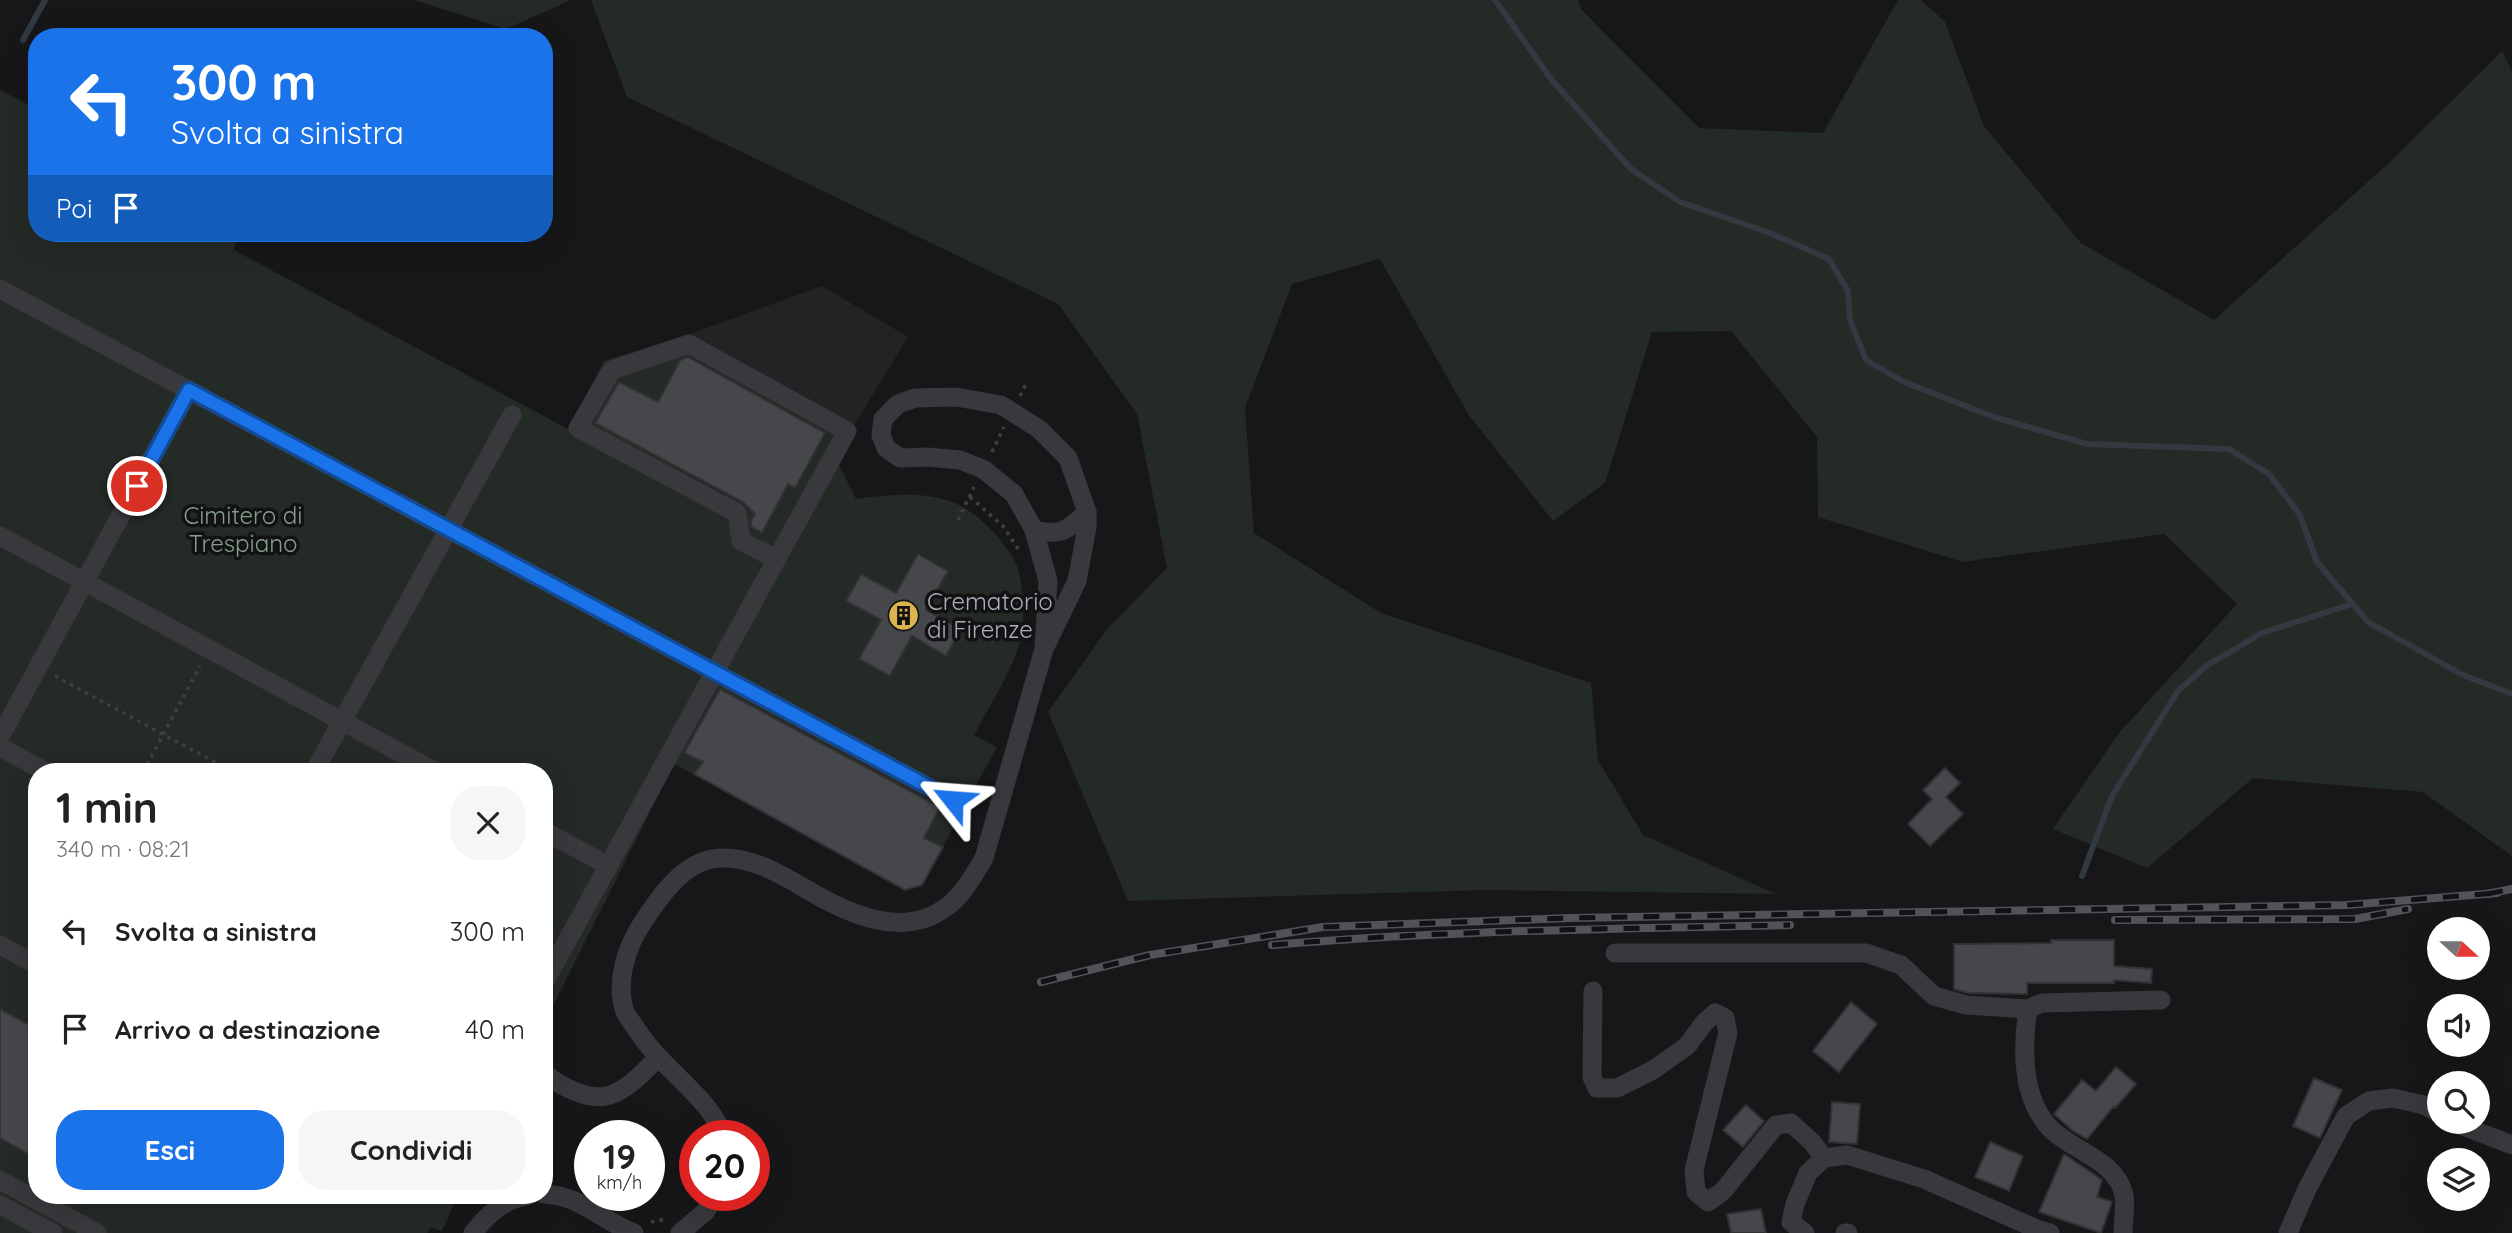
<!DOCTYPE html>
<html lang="it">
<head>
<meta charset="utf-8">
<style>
  body { margin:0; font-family:Quicksand,sans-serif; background:#f6f6f6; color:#222; height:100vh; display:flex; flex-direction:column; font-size:26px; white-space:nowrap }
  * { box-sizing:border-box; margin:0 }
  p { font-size:23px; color:#767676 }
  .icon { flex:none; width:38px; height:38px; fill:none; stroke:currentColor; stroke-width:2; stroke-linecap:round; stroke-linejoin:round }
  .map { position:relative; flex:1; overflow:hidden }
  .details { position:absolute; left:28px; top:763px; width:525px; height:441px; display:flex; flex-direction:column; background:#fff; border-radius:28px; box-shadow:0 7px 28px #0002 }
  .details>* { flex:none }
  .guide { position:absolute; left:28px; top:28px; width:525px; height:214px; border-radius:28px; box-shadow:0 7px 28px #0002; background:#1a73e8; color:#fff; overflow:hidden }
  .needle { width:46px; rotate:111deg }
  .fabs { position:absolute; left:2427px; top:917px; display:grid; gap:14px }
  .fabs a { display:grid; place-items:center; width:63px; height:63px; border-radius:50%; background:#fff; box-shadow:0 7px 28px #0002; font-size:35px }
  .speed { position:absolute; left:574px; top:1120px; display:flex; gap:14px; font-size:35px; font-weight:700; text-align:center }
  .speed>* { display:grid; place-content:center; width:91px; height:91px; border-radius:50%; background:#fff; box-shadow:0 7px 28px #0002; line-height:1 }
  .speed small { font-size:18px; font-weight:400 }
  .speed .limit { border:10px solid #d22; background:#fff; color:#111 }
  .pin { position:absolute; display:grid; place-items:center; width:60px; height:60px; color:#fff; margin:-30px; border:4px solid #fff; border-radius:50%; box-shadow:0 2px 7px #0007 }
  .me { position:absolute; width:77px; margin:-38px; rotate:298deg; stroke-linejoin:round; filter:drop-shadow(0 0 5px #0008) }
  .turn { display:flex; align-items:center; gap:24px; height:147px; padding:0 28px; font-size:32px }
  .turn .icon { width:91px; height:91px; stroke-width:2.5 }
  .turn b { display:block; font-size:49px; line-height:60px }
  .then { display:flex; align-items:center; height:66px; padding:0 28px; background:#0003; gap:14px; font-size:26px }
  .round { display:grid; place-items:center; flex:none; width:74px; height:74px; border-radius:28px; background:#f6f6f6 }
  .overview { display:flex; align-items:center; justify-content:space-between; height:119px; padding:0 28px }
  h1 { font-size:42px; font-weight:800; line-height:52px }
  .button { display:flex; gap:14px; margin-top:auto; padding:14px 28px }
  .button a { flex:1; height:80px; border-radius:28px; background:#1a73e8; color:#fff; font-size:28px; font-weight:800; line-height:80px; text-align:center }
  .button a+a { background:#f6f6f6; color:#222 }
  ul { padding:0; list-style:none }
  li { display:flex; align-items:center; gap:21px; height:98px; padding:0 28px }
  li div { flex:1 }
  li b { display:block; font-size:26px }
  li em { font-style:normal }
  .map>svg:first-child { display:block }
  .built { fill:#232326 }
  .green { fill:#242a25 }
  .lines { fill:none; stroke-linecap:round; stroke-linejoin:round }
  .stream { stroke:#333940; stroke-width:6 }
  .building { fill:#46474b; stroke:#323134; stroke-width:2 }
  .path { stroke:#3f4044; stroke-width:3.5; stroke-dasharray:3.5 5; stroke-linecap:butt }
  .minor { stroke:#39393d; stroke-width:19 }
  .rail-casing { stroke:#525358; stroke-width:8 }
  .rail { stroke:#121214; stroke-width:5; stroke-dasharray:16; stroke-linecap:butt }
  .route-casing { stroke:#114b97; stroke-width:18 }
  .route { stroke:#1a73e8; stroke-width:12 }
  .labels { text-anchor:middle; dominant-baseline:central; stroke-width:7; stroke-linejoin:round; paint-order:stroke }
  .park-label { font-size:24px; fill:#849f88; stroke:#121214 }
  .poi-label { font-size:24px; fill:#abaeb7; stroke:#121214; text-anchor:start }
</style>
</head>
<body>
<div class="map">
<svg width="2512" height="1233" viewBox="0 0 2512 1233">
  <rect width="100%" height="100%" fill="#171719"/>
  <polygon class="built" points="822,286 908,337 853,427 690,334"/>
  <g class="green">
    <polygon points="414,0 571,0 506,29"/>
    <polygon points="591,0 1578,0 1581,9 1699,128 1823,133 1898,0 1921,0 1945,22 1984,126 2081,243 2214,320 2391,161 2502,51 2512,71 2512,856 2423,792 2253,778 2147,868 2053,829 2119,733 2237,604 2164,534 1963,562 1818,517 1817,437 1731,331 1652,332 1605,483 1553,521 1468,414 1380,259 1292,284 1245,408 1254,533 1381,613 1591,683 1598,760 1643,835 1776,894 1485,890 1128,901 1048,712 1107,629 1167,568 1137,414 1058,304 627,97"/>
    <path d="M0,90L37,109V233H233L236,239L234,250L568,429L604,361L690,334L853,427L838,463L856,499C888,495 920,491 952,502C976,510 1010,545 1018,569C1024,589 1026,629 1018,649C1007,679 989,707 974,735L997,747L922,885L905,890L674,764L544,1024V772H37V1195H458L442,1231L431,1227L427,1233H0Z"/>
  </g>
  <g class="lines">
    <g class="stream">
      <polyline points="1495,0 1551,79 1631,169 1680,202 1770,233 1829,259 1848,291 1850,320 1866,360 1904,382 1994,417 2087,444 2229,449 2269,474 2300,515 2317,562 2368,622 2463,675 2512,694"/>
      <polyline points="23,40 45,0"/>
      <polyline points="2082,876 2112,796 2178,691 2206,666 2262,633 2352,604"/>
    </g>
  </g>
  <g class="building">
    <polygon points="688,357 825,433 795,488 788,484 762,533 751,527 751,521 755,514 743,502 595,423 619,382 658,402 680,360"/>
    <polygon points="918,554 948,571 926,610 961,629 946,656 912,636 890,676 859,659 881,620 846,601 861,574 896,593"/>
    <polygon points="720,689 940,807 924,838 943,847 922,885 905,890 694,774 703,762 684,753"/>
    <polygon points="1945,768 1960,783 1946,797 1963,814 1930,846 1908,824 1932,799 1923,790"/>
    <polygon points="2051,940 2114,940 2114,966 2152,969 2151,983 2114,980 2114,983 2027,983 2027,994 1968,993 1954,989 1954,944 2051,943"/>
    <polygon points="1851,1002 1877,1024 1839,1072 1813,1051"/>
    <polygon points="0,1009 37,1029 37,1159 0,1138"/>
    <polygon points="2116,1067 2136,1084 2115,1108 2114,1106 2087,1139 2073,1131 2054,1114 2082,1080 2096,1091"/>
    <polygon points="2314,1078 2342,1090 2320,1138 2293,1126"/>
    <polygon points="1832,1102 1860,1104 1857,1144 1829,1142"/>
    <polygon points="1746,1105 1764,1121 1743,1147 1723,1130"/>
    <polygon points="1990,1142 2023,1156 2009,1191 1975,1177"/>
    <polygon points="2064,1154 2102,1180 2097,1197 2112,1202 2101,1233 2039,1212"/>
    <polygon points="1761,1209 1766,1233 1731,1233 1727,1214"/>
  </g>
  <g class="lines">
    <g class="path">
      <polyline points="1020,396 1027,382"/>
      <polyline points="992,452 1004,427"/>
      <polyline points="970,497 1003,526 1020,552"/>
      <polyline points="958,520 974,487"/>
      <polyline points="55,676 233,772"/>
      <polyline points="143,772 200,666"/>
      <polyline points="651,1222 667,1219"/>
    </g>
    <g class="minor">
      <polyline points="0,289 953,800"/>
      <path d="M1034,530C1061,536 1067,531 1087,512"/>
      <polyline points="0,536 436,772"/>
      <polyline points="0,737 189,390"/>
      <polyline points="0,747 46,772"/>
      <polyline points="314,772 512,415"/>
      <polyline points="544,831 609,866"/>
      <polyline points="0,945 37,965"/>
      <polyline points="1615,953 1866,953 1901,965 1934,996 1966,1005 2028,1009"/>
      <polyline points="544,983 847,431 689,344 612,370 578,428 737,513 741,541 776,559"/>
      <polyline points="1593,991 1592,1077 1597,1088 1617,1088 1653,1070 1687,1046 1704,1023 1715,1013 1725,1018 1728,1033 1694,1170 1696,1192 1708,1202 1723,1191 1776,1125 1791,1123 1812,1142 1824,1158"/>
      <path d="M544,1073C560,1086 589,1102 610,1095C629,1089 644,1071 658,1058"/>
      <polyline points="2452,1122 2512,1145"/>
      <path d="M725,1136C719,1126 713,1114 705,1105C683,1079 656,1059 637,1030C634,1025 628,1018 625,1012C615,983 626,947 643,922C658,899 682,864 712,859C745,853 779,873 806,889C848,914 905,941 949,905C964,893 974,875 984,858L1044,649L1077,581L1087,527V512L1068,458L1039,429L1001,405L956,397L915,398L898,404L883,419L881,435L886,448L900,458L927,457L960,460L983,469L1014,494L1034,530L1048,581L1044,649"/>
      <polyline points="0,1180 97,1233"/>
      <path d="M544,1194C580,1195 602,1221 634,1233"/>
      <polyline points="0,1205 53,1233"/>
      <path d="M473,1233C488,1214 504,1199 529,1195"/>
      <polyline points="680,1233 705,1212 716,1195"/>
      <polyline points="1805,1233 1791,1222 1795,1204 1808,1173 1824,1158 1847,1155 1924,1179 2039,1230 2050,1233"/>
      <polyline points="1845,1233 1848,1233"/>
      <path d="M2123,1233C2123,1221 2126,1207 2124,1195C2117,1161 2074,1151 2053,1131C2021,1101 2022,1049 2028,1009L2042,1003L2161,1000"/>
      <polyline points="2288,1233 2307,1189 2346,1116 2369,1101 2393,1098 2424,1105 2440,1114"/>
    </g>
    <defs>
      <g id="rail">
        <polyline points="2487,894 2512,889"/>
        <polyline points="2115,920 2355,919 2408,909"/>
        <path d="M1272,945C1444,930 1617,929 1790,925"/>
        <polyline points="1041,982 1150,955 1323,927 1570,918 2347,905 2497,893"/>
      </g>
    </defs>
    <use href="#rail" class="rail-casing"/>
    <use href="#rail" class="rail"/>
  </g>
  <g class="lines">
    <defs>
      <polyline id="route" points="137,486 189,390 953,800"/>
    </defs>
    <use href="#route" class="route-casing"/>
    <use href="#route" class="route"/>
  </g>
  <defs>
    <symbol id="building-disc" viewBox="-11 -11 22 22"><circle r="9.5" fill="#dbb44d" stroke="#121214"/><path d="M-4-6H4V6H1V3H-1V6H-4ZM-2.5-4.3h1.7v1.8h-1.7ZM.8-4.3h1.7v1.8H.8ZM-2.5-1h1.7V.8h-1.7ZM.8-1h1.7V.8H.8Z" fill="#111"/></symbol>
  </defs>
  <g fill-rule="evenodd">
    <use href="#building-disc" x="886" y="598" width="35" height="35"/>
  </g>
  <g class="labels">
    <g class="park-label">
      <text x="243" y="515">Cimitero di<tspan x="243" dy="28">Trespiano</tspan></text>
    </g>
    <g class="poi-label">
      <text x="927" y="601">Crematorio<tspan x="927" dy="28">di Firenze</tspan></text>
    </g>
  </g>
</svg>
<div class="fabs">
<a><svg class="needle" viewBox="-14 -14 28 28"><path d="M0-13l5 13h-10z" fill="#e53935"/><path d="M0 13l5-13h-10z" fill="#767676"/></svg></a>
<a><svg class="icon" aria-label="sound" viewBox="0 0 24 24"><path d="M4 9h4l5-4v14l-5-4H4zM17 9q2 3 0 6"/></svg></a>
<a><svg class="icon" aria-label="search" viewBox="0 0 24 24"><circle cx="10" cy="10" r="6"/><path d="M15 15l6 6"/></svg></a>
<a><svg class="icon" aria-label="layers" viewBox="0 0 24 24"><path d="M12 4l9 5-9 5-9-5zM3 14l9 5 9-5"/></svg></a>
</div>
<div class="speed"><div>19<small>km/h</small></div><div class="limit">20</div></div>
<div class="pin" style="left:137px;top:486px;background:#d93025"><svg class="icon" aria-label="arrive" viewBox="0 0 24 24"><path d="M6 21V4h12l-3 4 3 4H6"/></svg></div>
<svg class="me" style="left:953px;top:800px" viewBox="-20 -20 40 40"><path d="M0-17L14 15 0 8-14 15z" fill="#1a73e8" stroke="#fff" stroke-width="4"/></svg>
<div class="guide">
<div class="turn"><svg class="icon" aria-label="left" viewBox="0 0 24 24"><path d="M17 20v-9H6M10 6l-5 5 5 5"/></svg><div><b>300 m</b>Svolta a sinistra</div></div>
<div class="then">Poi<svg class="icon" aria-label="arrive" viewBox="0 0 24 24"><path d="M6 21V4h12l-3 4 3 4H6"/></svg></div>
</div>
<section class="details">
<div class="overview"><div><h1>1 min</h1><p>340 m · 08:21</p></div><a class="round"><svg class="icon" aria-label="close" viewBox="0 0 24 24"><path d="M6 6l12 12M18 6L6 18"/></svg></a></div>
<ul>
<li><svg class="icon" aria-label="left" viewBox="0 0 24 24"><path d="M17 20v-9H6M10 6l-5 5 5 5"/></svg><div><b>Svolta a sinistra</b></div><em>300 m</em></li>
<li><svg class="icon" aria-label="arrive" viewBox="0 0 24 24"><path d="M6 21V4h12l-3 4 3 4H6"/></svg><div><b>Arrivo a destinazione</b></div><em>40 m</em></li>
</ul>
<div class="button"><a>Esci</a><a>Condividi</a></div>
</section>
</div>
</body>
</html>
